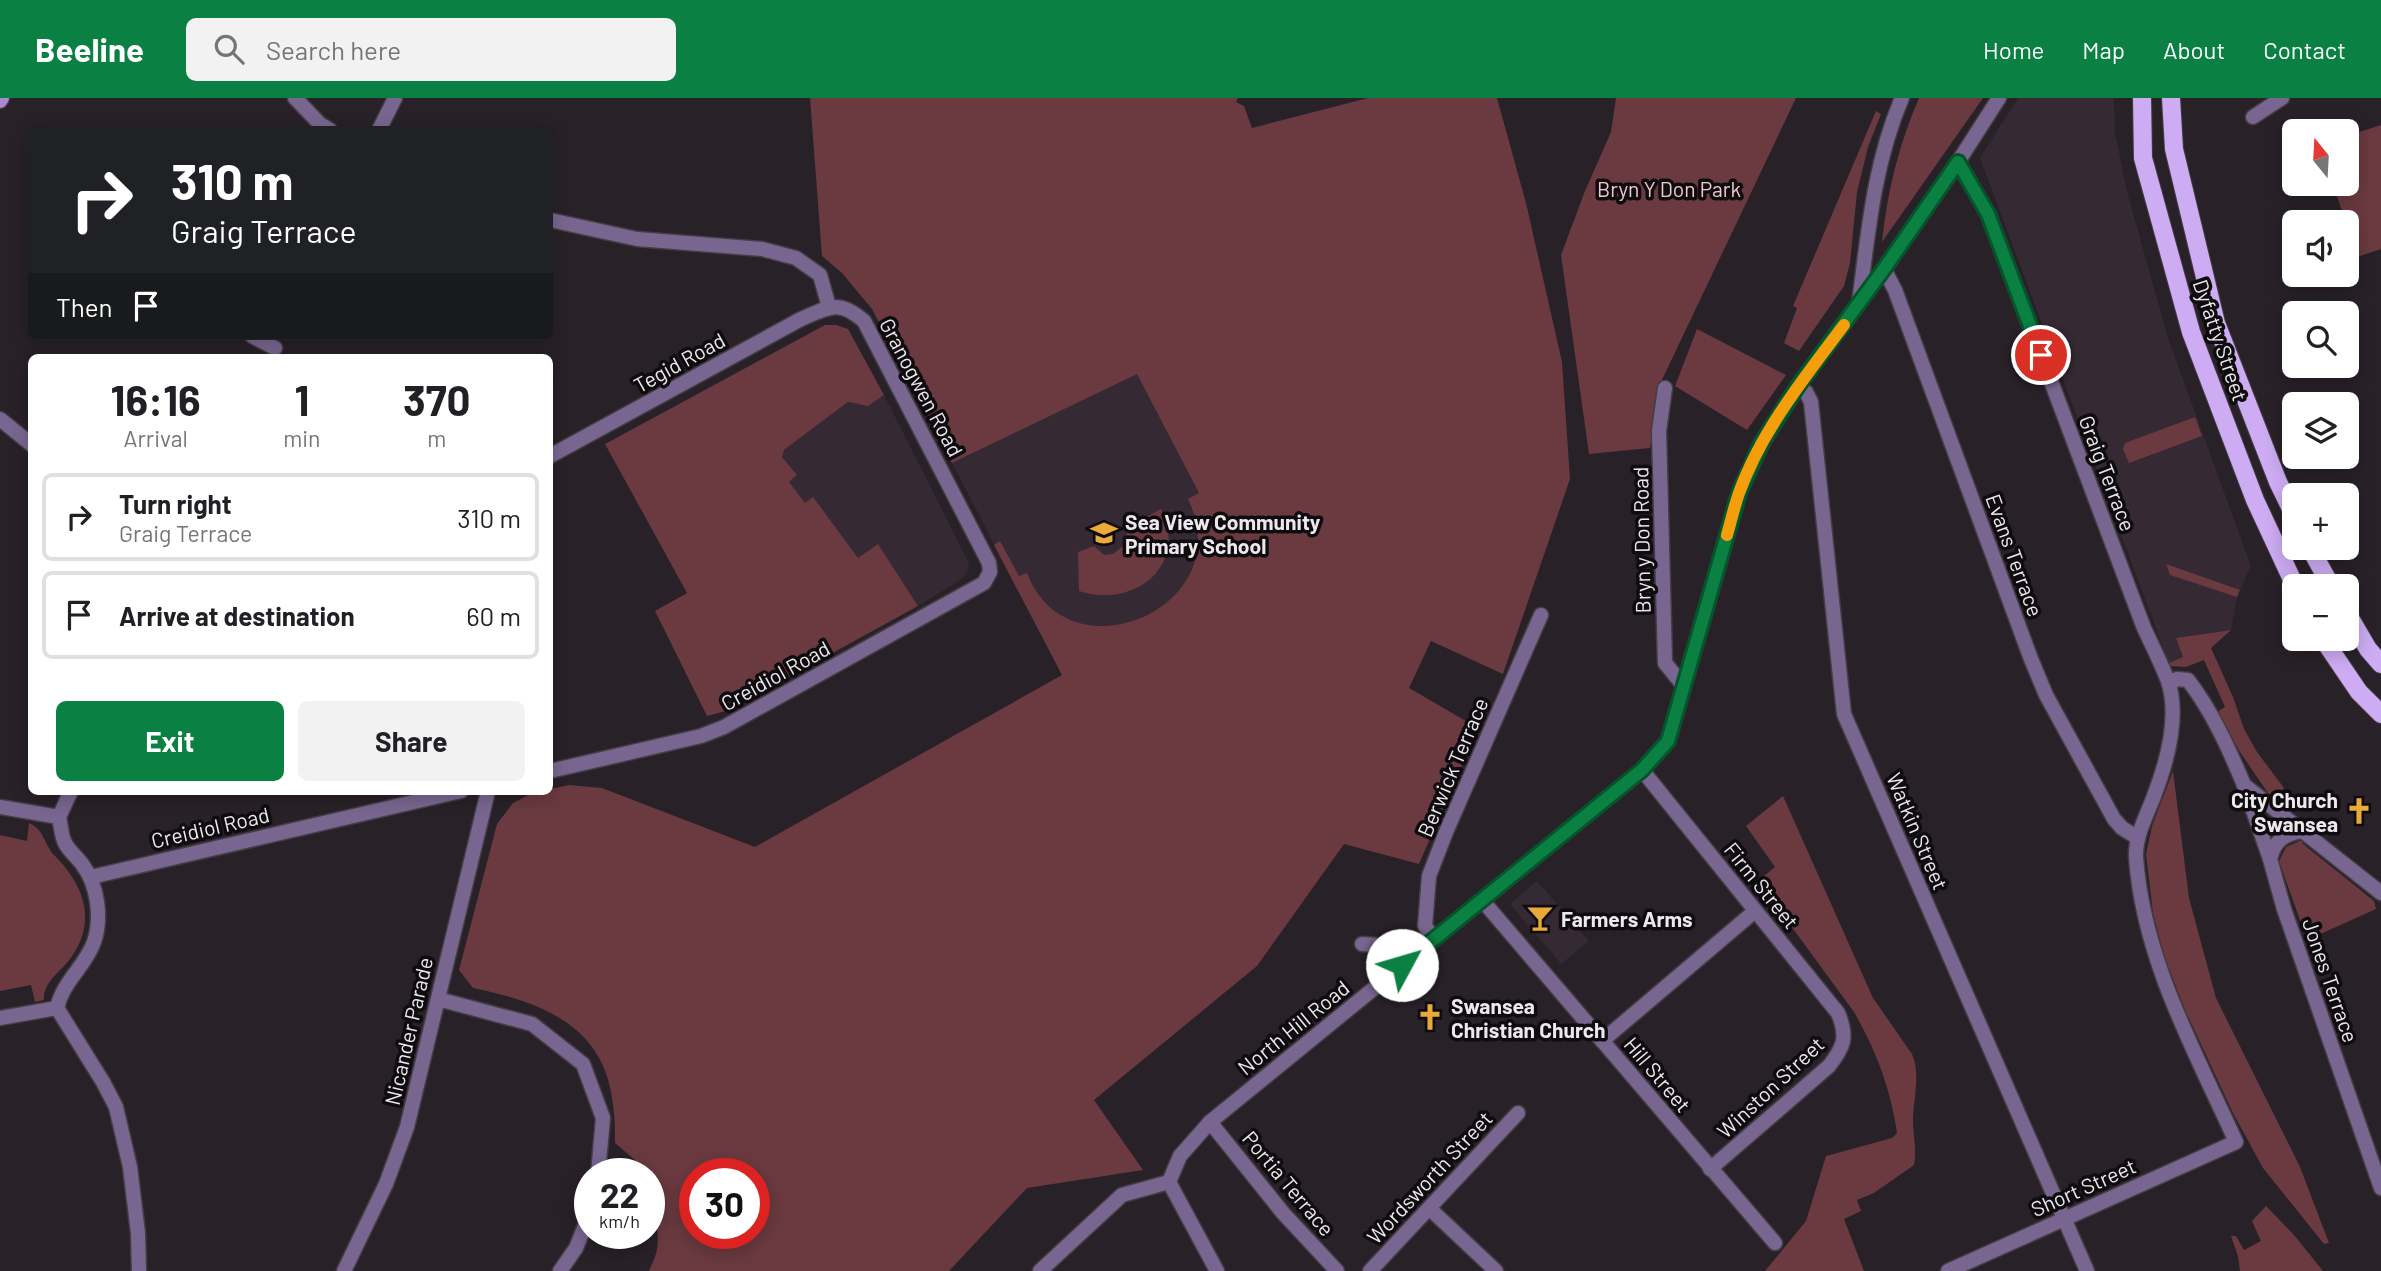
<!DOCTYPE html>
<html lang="en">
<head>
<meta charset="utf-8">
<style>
  body { margin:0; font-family:Barlow,sans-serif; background:#f2f2f2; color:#202124; height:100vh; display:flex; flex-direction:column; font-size:26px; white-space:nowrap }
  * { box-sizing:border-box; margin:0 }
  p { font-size:23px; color:#757577 }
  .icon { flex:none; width:38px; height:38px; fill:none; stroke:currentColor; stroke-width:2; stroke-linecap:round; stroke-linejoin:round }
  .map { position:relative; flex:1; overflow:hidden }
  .details { position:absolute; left:28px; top:256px; width:525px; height:441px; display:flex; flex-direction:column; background:#fff; border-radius:10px; box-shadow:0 4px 18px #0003 }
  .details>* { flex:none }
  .banner { position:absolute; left:28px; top:28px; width:525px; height:214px; border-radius:10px; box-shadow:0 4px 18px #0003; background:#202124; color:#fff; overflow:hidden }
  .needle { width:46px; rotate:342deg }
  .fabs { position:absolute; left:2282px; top:21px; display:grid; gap:14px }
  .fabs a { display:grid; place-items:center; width:77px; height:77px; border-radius:10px; background:#fff; box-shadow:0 4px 18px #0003; font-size:35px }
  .speed { position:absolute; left:574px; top:1060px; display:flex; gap:14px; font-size:35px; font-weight:700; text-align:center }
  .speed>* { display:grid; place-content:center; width:91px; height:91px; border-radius:50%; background:#fff; box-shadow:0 4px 18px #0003; line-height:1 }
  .speed small { font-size:18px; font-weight:400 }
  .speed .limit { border:10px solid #d22; background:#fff; color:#111 }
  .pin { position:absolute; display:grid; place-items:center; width:60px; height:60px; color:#fff; margin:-30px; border:4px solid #fff; border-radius:50%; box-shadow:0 2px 7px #0007 }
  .me { position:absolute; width:77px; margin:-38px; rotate:51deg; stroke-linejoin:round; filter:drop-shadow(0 0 5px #0008) }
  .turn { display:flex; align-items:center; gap:24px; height:147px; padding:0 28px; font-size:32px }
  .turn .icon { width:91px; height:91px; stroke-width:2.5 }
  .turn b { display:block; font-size:49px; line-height:60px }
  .then { display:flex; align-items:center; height:66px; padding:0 28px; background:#0003; gap:14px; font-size:26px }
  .eta { display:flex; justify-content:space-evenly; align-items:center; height:119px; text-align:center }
  .eta b { font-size:42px; font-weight:700; line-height:49px }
  .button { display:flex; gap:14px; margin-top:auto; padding:14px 28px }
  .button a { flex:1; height:80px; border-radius:10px; background:#0b8043; color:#fff; font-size:28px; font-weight:700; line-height:80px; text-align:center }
  .button a+a { background:#f2f2f2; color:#202124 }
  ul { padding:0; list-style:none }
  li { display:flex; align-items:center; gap:21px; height:88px; margin:0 14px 10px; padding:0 14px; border:4px solid #e0e0e0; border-radius:10px }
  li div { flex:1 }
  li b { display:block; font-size:26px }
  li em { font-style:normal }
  header { display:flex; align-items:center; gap:42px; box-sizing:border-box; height:98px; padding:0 35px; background:#0b8043; color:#fff }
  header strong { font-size:33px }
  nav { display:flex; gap:38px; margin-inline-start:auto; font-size:24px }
  .search { width:490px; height:63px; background:#f2f2f2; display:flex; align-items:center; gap:18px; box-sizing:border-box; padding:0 24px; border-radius:10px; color:#757577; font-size:26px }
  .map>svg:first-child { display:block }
  .built { fill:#352934 }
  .green { fill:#6a3a40; fill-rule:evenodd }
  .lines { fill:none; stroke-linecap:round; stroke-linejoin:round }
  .street-casing { stroke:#443d44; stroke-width:17 }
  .secondary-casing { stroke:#443d44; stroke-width:17 }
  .primary-casing { stroke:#443d44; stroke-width:20 }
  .street { stroke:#796690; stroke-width:14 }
  .secondary { stroke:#ab8acf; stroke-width:14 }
  .primary { stroke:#cdacf3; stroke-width:18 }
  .route-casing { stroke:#07532c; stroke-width:18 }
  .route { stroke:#0b8043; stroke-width:12 }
  .slow { stroke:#f59e0b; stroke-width:12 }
  .labels { text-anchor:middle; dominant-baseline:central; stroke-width:7; stroke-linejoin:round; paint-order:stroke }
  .park-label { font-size:21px; fill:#f3c8cc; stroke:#0f0c0f }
  .street-label { font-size:21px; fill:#ede8ed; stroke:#0f0c0f }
  .poi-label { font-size:21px; font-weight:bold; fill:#ede8ed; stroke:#0f0c0f; text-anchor:start }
</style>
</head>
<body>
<header>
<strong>Beeline</strong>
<div class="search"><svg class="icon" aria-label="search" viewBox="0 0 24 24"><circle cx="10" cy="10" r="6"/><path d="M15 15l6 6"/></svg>Search here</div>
<nav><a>Home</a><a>Map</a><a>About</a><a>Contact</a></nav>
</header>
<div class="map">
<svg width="2381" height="1173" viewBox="0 0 2381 1173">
  <rect width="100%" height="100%" fill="#282128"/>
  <g class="built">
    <polygon points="2018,0 2114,0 2115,35 2128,97 2168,240 2251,468 2237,499 2231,532 2176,540 2183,559 2169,565 1980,60"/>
    <polygon points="1137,275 1244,481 1062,577 952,365"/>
    <polygon points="884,297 969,465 967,475 959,483 918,508 878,446 858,461 813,400 805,405 788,384 782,359 784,352 848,304 868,308"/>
    <polygon points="1537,783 1589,843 1561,866 1510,806"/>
  </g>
  <g class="green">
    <path d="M810,0H1238L1236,4L1244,8L1252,30L1368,0H1497L1526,105L1562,264L1570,381L1503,576L1431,543L1409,590L1478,630L1419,766L1344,746L1257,868L1094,1002L1143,1072L1027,1090L949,1173H649C652,1166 656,1158 657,1151C661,1125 649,1101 649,1076H643L636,1063L615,1045C615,1032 615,1020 613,1007C605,927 541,904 473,890L459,872L497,726L513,705L534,694L550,693V691L569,687L602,690L755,749L1062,577L994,447L1000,443L1019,478L1027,475C1068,583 1241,510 1188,401L1199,395L1137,276L952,365L872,211L842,175L822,158ZM695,1076H754V1136H695Z"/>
    <polygon points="1616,0 1796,0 1660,286 1650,350 1589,356 1561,157 1585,93 1611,34"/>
    <path d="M1919,0H1983L1882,144C1887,94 1899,46 1919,0Z"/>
    <polygon points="1876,13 1881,16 1868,49 1857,94 1850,165 1844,188 1799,253 1784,245 1797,210 1793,208"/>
    <polygon points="2381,27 2381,151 2357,159 2333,86 2347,86 2347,38"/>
    <polygon points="825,227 836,227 848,231 884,297 868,308 848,304 784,352 782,359 797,377 789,384 805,405 813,399 858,460 878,446 918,508 729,612 707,618 655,513 687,495 605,346"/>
    <polygon points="1697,231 1786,277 1747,332 1675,288"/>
    <polygon points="2195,319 2202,338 2129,365 2123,351 2125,345"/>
    <path d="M1161,411C1189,468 1134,511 1079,493L1078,454L1094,448L1104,457L1113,456L1127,445L1126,430Z"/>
    <polygon points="2166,466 2240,492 2237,499 2170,477"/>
    <polygon points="2231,532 2211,550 2233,599 2244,631 2257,654 2284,690 2272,701 2240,654 2217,614 2225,609 2204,562 2186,569 2170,568 2169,565 2183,559 2176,540"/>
    <polygon points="2173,673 2189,800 2216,900 2300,1069 2329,1145 2324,1146 2263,1070 2234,1017 2186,914 2165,861 2153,815 2146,756 2152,728"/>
    <path d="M1783,698L1873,900L1912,956C1921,976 1913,1002 1913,1023C1913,1038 1917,1052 1914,1067L1874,1095L1857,1102L1861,1113L1844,1121L1864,1173H1765L1806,1123L1826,1058L1892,1040L1897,1035C1891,992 1876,952 1854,914L1758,783L1775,769L1746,728Z"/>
    <path d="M29,725C45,732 44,747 55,758C87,790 98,829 66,866C56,877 43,886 44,902L35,904L31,887L0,893V737L27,743Z"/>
    <polygon points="2302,742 2303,746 2374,803 2376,811 2307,842 2279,763 2286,749"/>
    <polygon points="2266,1108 2294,1137 2323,1173 2240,1173 2238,1158 2231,1138 2236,1138 2244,1152 2261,1143 2252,1123"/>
  </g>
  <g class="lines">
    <defs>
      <g id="street">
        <polyline points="295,0 320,26 330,32"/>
        <polyline points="2253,19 2282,0"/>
        <polyline points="379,32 395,0"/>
        <polyline points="550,122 637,141 762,151 796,160 820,177 829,209"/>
        <polyline points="1884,171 1895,192 2031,561 2046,597 2114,721 2122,730 2138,740"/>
        <path d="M1859,205C1868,135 1874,65 1902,0"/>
        <polyline points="252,238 275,250"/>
        <polyline points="1798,288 1806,294 1811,304 1844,616 2087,1173"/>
        <polyline points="1665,290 1659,333 1665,565 1683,587"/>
        <polyline points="0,321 32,347"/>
        <path d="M550,358L801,221C829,209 839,201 864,223L989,465L990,474L984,485L724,629L701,638L550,673"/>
        <path d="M2169,586L2177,581L2188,582C2212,613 2229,651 2244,687L2381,795"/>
        <path d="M1642,672L1838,915C1848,939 1844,949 1829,968L1710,1071"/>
        <polyline points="2244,687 2270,761 2284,811 2381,1090"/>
        <path d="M0,709L59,719C61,727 61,737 65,745C69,753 77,759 82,766C98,787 102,820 94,844C85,869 63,883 57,910"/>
        <polyline points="59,719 71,693"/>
        <path d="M2270,761C2275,742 2283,737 2302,733"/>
        <polyline points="91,779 461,693"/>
        <polyline points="1482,802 1775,1145"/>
        <polyline points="1434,841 1425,828 1429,778 1446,734 1541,517"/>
        <polyline points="1362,846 1424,850"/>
        <polyline points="438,901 532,926 583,966 603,1020 598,1076"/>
        <polyline points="57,910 103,984 116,1009 130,1069 138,1135 139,1173"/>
        <polyline points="0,920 57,910"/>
        <polyline points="1602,943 1755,813"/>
        <polyline points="1210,1024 1283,1115 1337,1173"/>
        <polyline points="1169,1084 1180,1058 1210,1024 1642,672 1668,643 1739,395 1763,344 1798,288 1884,171 1958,64 1999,0"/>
        <polyline points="1169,1084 1217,1173"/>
        <polyline points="1429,1110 1496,1173"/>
        <polyline points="344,1173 386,1086 407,1029 488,693"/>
        <polyline points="560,1173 576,1150 590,1115"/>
        <polyline points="1040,1173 1122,1097 1169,1084"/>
        <polyline points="1370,1173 1518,1015"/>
        <path d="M1948,1173L2236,1044C2195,953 2143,861 2136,759C2135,738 2147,717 2154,698C2167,664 2180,619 2168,583C2161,565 2152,547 2144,530L1988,116L1958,64"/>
      </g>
      <polyline id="secondary" points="0,3 2,0"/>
      <g id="primary">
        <polyline points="2142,0 2143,60 2191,234 2255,402 2295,488"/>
        <polyline points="2171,0 2174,51 2216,225 2278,384 2294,417"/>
        <polyline points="2310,450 2331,488"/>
        <polyline points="2347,515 2368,551 2381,566"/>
        <polyline points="2323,541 2359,594 2381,616"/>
      </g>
    </defs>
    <use href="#street" class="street-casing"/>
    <use href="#secondary" class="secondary-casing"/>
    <use href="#primary" class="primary-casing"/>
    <use href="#street" class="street"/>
    <use href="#secondary" class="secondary"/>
    <use href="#primary" class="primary"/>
  </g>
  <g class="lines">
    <defs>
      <polyline id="route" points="1402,867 1642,672 1668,643 1739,395 1762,344 1798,288 1884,171 1958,64 1988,116 2041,257"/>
    </defs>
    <use href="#route" class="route-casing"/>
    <use href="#route" class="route"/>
    <path class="slow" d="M1727,437C1731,423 1734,409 1739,395C1761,333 1805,279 1844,227"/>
  </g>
  <defs>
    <symbol id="school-bare" viewBox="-9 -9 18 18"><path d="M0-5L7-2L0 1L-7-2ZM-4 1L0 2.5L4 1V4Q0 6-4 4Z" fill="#eaaa39" stroke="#0f0c0f" stroke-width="2.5" paint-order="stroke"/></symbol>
    <symbol id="church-bare" viewBox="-9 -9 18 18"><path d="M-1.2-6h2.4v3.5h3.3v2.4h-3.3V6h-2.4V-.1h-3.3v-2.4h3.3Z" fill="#eaaa39" stroke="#0f0c0f" stroke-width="2.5" paint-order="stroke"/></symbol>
    <symbol id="bar-bare" viewBox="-9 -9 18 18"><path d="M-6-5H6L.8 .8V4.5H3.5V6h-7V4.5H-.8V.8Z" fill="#eaaa39" stroke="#0f0c0f" stroke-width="2.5" paint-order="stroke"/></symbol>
  </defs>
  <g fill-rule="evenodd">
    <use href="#school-bare" x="1085" y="416" width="38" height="38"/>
    <use href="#church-bare" x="2340" y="694" width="38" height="38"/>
    <use href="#bar-bare" x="1521" y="801" width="38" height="38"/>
    <use href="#church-bare" x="1411" y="900" width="38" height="38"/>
  </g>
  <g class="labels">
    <g class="park-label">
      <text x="1669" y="90">Bryn Y Don Park</text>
    </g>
    <g class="street-label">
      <text transform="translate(2221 242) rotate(71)">Dyfatty Street</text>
      <text transform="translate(679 264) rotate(-29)">Tegid Road</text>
      <text transform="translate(922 289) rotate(62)">Granogwen Road</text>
      <text transform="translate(2108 375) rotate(69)">Graig Terrace</text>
      <text transform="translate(1641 442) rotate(-91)">Bryn y Don Road</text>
      <text transform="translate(2015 457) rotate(70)">Evans Terrace</text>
      <text transform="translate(775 577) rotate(-29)">Creidiol Road</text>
      <text transform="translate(1452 669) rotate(-67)">Berwick Terrace</text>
      <text transform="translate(210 729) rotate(-13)">Creidiol Road</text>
      <text transform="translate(1918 733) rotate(67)">Watkin Street</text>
      <text transform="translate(1762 787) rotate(51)">Firm Street</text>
      <text transform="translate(2331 882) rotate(71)">Jones Terrace</text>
      <text transform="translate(1293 929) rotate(-39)">North Hill Road</text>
      <text transform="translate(408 933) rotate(-77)">Nicander Parade</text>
      <text transform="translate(1658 976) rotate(50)">Hill Street</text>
      <text transform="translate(1770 989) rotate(-43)">Winston Street</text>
      <text transform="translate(1429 1079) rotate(-47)">Wordsworth Street</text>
      <text transform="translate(1289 1085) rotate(50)">Portia Terrace</text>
      <text transform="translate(2083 1089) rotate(-24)">Short Street</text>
    </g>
    <g class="poi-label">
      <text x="1125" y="423">Sea View Community<tspan x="1125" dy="24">Primary School</tspan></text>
      <text x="2338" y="701" text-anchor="end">City Church<tspan x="2338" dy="24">Swansea</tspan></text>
      <text x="1561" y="820">Farmers Arms</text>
      <text x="1451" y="907">Swansea<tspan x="1451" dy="24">Christian Church</tspan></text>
    </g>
  </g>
</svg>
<div class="fabs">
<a><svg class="needle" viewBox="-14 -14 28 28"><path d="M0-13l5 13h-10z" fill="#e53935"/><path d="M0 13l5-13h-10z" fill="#757577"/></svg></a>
<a><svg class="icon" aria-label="sound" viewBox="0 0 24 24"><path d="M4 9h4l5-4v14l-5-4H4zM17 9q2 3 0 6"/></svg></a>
<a><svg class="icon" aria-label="search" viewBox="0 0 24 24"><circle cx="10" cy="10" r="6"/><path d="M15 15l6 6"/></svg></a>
<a><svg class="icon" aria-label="layers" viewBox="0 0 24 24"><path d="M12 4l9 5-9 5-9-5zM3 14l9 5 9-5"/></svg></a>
<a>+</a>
<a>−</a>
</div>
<div class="speed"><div>22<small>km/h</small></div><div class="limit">30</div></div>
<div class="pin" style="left:2041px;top:257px;background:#d93025"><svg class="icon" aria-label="arrive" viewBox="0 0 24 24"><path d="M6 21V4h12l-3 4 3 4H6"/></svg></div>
<svg class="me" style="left:1402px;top:867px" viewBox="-20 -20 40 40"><circle r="19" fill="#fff"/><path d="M0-13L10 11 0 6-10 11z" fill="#0b8043"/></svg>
<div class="banner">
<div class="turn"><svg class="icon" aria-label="right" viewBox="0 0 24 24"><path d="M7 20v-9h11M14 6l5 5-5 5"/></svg><div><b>310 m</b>Graig Terrace</div></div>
<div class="then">Then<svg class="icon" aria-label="arrive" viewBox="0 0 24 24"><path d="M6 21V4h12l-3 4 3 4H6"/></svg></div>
</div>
<section class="details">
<div class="eta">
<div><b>16:16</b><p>Arrival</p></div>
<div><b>1</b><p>min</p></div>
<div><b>370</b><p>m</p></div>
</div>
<ul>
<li><svg class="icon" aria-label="right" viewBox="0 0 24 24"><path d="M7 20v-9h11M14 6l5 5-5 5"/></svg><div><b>Turn right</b><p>Graig Terrace</p></div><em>310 m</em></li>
<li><svg class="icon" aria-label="arrive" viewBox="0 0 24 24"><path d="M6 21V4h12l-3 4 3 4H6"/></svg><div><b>Arrive at destination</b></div><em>60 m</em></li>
</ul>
<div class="button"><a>Exit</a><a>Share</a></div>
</section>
</div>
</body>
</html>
